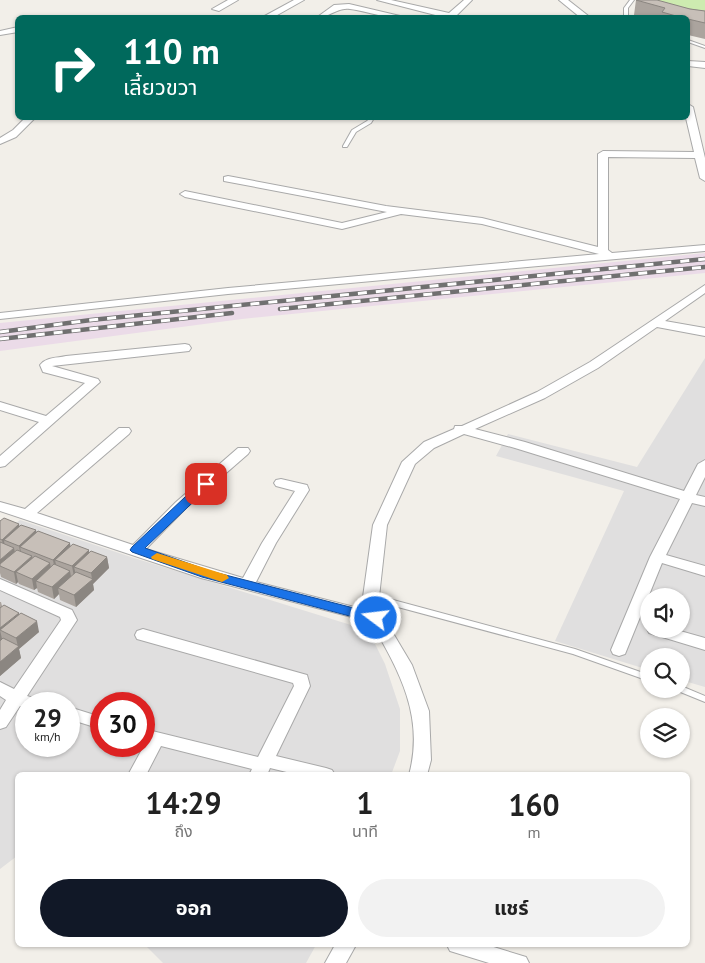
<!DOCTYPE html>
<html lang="th">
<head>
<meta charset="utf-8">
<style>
  body { margin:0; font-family:"PT Sans","Noto Sans Thai",sans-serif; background:#f2f2f2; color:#222; height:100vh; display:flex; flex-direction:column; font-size:19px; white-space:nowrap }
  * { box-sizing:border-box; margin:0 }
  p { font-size:16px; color:#767676 }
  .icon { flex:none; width:28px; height:28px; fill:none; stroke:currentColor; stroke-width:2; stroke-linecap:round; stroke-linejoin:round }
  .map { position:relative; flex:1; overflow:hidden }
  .panel { position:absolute; left:15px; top:772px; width:675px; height:175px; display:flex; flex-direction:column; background:#fff; border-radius:8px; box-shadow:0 1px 4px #0004 }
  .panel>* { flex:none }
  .banner { position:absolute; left:15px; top:15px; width:675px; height:105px; border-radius:8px; box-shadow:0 1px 4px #0004; background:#00695c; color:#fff; overflow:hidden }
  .controls { position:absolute; left:640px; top:588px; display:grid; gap:10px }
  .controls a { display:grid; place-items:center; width:50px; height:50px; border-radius:50%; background:#fff; box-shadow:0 1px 4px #0004; font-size:25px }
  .speed { position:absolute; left:15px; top:692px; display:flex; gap:10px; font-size:25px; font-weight:700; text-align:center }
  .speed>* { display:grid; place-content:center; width:65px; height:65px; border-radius:50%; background:#fff; box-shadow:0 1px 4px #0004; line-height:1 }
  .speed small { font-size:12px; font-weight:400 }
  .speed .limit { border:8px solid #d22; background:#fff; color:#111 }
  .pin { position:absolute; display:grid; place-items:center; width:42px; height:42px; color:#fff; margin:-21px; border-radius:10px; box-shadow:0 2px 8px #0006 }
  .me { position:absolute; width:55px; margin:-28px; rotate:285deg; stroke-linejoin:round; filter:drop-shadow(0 0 4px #0008) }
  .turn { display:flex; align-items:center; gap:18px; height:105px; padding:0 25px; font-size:22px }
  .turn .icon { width:65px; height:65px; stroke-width:2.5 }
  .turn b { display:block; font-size:35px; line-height:42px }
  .eta { display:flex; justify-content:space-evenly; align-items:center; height:85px; text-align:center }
  .eta b { font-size:30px; font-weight:700; line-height:35px }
  .action { display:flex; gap:10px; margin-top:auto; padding:10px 25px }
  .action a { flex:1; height:58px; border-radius:30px; background:#111827; color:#fff; font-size:20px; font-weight:700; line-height:58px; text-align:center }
  .action a+a { background:#f2f2f2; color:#222 }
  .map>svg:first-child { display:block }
  .residential { fill:#e0dfdf; fill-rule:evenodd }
  .industrial { fill:#ebdbe8 }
  .grass { fill:#cdebb0 }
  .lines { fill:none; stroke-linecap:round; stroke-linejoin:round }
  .lane-casing { stroke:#a9a9a9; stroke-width:2 }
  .street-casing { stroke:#a9a9a9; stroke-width:2 }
  .lane { fill:#fff; fill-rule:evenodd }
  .street { fill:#fff; fill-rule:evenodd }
  .rail-casing { stroke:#707070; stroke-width:4.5 }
  .rail { stroke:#fff; stroke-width:3; stroke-dasharray:9; stroke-linecap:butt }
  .wall { fill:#aba49e }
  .shaded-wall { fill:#8b8681 }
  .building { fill:#c7bfb8; stroke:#8b8681 }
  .route { fill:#1a73e8; stroke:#114b97 }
  .slow { fill:#f59e0b }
</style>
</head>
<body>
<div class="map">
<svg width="705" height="963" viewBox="0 0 705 963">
  <rect width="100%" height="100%" fill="#f2efe9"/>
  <g class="residential">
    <path d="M705,358V687L681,680V656H649V670L555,641L624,491L496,456L508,434L637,467ZM649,596H681V629H649Z"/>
    <path d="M20,520L134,558L351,625L372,638L385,664L400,709V751L391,775H18L17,856L0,869V535ZM26,704H69V746H26ZM101,704H144V746H101Z"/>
    <polygon points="145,945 316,945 306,963 163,963"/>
  </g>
  <polygon class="industrial" points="705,253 705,273 242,319 0,351 0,323"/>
  <polygon class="grass" points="652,0 705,0 705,27"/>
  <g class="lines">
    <defs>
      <g id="lane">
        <polygon points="630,0 634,0 628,8 628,15 632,18 626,18 624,16 624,8"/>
        <polygon points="688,40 705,46 705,48 688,42"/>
        <polygon points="370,118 374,118 371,123 356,132 347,147 343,147 343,146 352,130 367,121"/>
        <polygon points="371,594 575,649 649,675 649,681 573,654 368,599 367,597 368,595"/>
        <polygon points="681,686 705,696 705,702 678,691 677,689 681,689"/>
      </g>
      <g id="street">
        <polygon points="228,0 238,0 219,11 212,9"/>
        <polygon points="294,0 304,0 272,18 261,18"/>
        <polygon points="377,0 391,0 449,13 464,0 472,0 457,15 463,18 447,18"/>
        <polygon points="559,0 568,0 591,18 581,18"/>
        <path d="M349,4L400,16L401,18C383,18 367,11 350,9C337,7 329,18 316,18L334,5Z"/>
        <polygon points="18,27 18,32 0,35 0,31"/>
        <polygon points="688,61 705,62 705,68 688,66"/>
        <polygon points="688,104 693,107 705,158 705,181 700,178 695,158 608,157 608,250 612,253 705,245 705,251 228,294 0,319 0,313 228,288 599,254 482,224 401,214 342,229 185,197 180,194 185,191 342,223 387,212 224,181 224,177 228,176 386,206 482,218 598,247 598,154 603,151 694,152 686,118 688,118"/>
        <polygon points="25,118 35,118 16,137 0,144 0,138 13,130"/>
        <path d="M705,285V293L665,321L705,328V336L657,327L598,368L545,398L475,429L525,442L684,491L698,464L705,460V477L696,495L705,497V506L692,503L666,555L705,566V576L662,563L625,654L619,656L613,654L611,650L650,557L680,499L515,448L464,434L434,448L415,464L387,525L379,597L384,618L412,665L429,711L431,760L427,775H409C425,716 399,671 371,622L201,578L0,511V502L25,509L119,428H129L131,431L129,434L37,513L133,545L176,502L238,448H248L250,451L248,454L186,508L146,549L243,578L262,543L295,491L276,486L274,483L276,480L281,479L307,485L309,490L276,543L256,582L366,610L363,597L373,525L402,462L424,442L454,429L455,426H462L537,392L590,362Z"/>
        <path d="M185,344L189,345L191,348L189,351L52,366L98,379L100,382L5,466L0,467V456L39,422L0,410V402L46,416L85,383L43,372L40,365C46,357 57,358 66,356Z"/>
        <polygon points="0,579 72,610 77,620 27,696 40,700 42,704 26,704 26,708 20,706 6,727 0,729 0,710 6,700 0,696 0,682 14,689 61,620 60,617 0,590"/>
        <polygon points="649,626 649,629 673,629 705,638 705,650 649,633 647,629"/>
        <polygon points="143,629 307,675 310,686 276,756 326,768 332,770 335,775 299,775 270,768 267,775 249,775 252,769 161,746 146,775 128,775 146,742 144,741 144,729 258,757 294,686 293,683 137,639 135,635 137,631"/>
        <polygon points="69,707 101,717 101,729 69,719"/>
        <polygon points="335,945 356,945 346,963 325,963"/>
        <polygon points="447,945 487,945 526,957 529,963 489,963 450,951"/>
      </g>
    </defs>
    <use href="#lane" class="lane-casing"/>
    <use href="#street" class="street-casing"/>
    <use href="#lane" class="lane"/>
    <use href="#street" class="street"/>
    <defs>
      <g id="rail">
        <polyline points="280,309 705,267"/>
        <polyline points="0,332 91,320 705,259"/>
        <polyline points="0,339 232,313"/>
      </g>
    </defs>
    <use href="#rail" class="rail-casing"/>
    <use href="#rail" class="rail"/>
  </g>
  <g class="wall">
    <polygon points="636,0 705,11 705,39 688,35 688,18 642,18 634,15"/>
    <polygon points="0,521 20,526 37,532 70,543 70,546 89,550 89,553 107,557 109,568 93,584 94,590 76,607 60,600 59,594 54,599 38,592 37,588 34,590 19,584 18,582 16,584 1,577 0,573"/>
    <polygon points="0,602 1,602 2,606 19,613 19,615 39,632 19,649 21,658 0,676"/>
  </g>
  <g class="shaded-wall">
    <polygon points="19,524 21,535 4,540 5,549 4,551 2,540"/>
    <polygon points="36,530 39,542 20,547 22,557 21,557 19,546"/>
    <polygon points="70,543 72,555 55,560 57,569 55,571 53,560"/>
    <polygon points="14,548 16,559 0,566 0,560"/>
    <polygon points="89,550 90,561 74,567 76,575 74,577 72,566"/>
    <polygon points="32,556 35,567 16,572 18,582 16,584 14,572"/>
    <polygon points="107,557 109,568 93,584 94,590 76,607 74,595 92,579 91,573"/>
    <polygon points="50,563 52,574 36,581 37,588 34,590 32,579"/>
    <polygon points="70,571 72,582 58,588 59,594 54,599 52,587"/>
    <polygon points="19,613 21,624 0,630 2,639 0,641 0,628"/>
    <polygon points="37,621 39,632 19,649 21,658 0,676 0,662 18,647 16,638"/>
  </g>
  <g class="building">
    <polygon points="636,0 657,0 690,9 705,11 705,23 688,19 688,18 683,18 662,12 665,8"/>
    <polygon points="4,518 19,524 2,540 0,539 0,521"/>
    <polygon points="21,525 36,530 19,546 4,540"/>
    <polygon points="38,531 70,543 53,560 20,547"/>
    <polygon points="0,542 14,548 0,560"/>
    <polygon points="73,544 89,550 72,566 55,560"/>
    <polygon points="17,550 32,556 14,572 0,566 0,564"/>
    <polygon points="91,551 107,557 91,573 74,567"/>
    <polygon points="35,556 50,563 32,579 16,572"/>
    <polygon points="54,564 70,571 52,587 36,581"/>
    <polygon points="76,572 93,579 74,595 58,588"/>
    <polygon points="4,605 19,613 0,628 0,608"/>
    <polygon points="21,613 37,621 16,638 0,630"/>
    <polygon points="3,638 19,646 0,662 0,641"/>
  </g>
  <polygon class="route" points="206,480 212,484 210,486 145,548 210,571 381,615 383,618 381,622 376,623 202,577 132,552 130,550 132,547 202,481"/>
  <polygon class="slow" points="157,553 227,575 229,578 222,582 152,559 151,557"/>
</svg>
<div class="controls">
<a><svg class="icon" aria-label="sound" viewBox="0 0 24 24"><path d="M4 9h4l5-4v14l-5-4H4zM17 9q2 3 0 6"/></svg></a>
<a><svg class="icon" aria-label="search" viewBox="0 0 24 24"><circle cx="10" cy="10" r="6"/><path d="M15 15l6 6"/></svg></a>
<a><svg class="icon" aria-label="layers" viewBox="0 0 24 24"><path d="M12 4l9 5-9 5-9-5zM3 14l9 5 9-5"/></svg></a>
</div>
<div class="speed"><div>29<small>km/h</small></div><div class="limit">30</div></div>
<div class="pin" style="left:206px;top:484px;background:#d93025"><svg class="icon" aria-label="arrive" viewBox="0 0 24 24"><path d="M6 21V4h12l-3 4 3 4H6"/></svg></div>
<svg class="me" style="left:376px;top:618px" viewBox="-20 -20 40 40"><circle r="17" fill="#1a73e8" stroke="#fff" stroke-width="3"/><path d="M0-11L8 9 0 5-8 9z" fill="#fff"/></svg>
<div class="banner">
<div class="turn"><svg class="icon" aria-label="right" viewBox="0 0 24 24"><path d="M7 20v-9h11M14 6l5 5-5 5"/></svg><div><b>110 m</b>เลี้ยวขวา</div></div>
</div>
<section class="panel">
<div class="eta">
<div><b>14:29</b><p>ถึง</p></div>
<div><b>1</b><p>นาที</p></div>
<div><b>160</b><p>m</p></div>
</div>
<div class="action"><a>ออก</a><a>แชร์</a></div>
</section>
</div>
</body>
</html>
